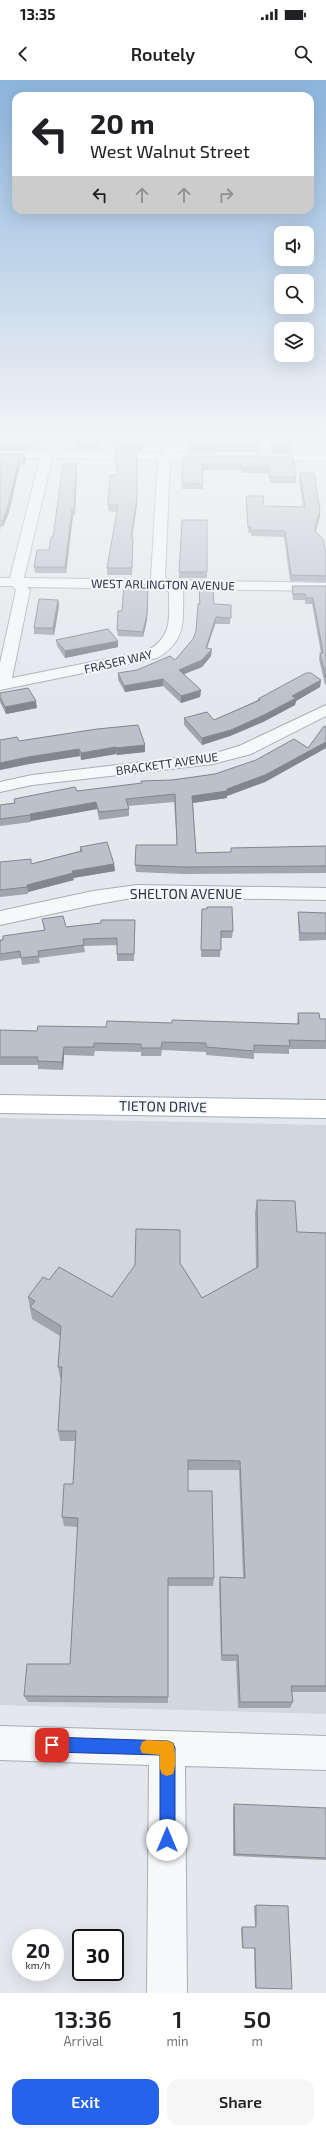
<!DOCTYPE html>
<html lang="en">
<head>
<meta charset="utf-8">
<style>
  body { margin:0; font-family:"Exo 2",sans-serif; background:#f6f6f6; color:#202124; height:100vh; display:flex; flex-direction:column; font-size:15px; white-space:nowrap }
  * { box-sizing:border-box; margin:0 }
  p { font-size:13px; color:#757577 }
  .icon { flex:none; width:22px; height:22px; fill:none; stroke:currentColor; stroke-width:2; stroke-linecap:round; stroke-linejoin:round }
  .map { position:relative; height:1913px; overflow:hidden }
  .details { display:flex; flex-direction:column; background:#fff; flex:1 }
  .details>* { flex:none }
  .hud { position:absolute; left:12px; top:12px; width:302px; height:122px; border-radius:12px; box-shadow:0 4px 16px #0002; background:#fff; color:#202124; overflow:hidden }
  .tools { position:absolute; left:274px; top:146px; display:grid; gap:8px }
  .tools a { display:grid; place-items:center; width:40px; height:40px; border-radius:8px; background:#fff; box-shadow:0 4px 16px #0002; font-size:20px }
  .speed { position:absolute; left:12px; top:1849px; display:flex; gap:8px; font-size:20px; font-weight:700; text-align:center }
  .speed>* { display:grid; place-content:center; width:52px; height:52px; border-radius:50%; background:#fff; box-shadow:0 4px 16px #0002; line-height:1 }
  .speed small { font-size:10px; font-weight:400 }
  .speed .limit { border:2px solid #111; border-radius:6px; background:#fff; color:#111 }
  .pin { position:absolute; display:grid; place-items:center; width:34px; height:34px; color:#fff; margin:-17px; border-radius:8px; box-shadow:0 2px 6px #0006 }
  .me { position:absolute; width:44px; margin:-22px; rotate:0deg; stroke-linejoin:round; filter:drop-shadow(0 0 3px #0008) }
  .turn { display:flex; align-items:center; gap:14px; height:84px; padding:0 12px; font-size:18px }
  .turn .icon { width:52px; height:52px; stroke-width:2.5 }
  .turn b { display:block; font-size:28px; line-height:34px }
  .lanes { display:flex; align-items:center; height:38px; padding:0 12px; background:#0003; justify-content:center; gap:20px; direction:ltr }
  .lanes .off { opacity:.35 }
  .eta { display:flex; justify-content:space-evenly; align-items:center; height:68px; text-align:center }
  .eta b { font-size:24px; font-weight:600; line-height:28px }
  .cta { display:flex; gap:8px; margin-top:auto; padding:8px 12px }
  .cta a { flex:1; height:46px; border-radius:12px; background:#2563eb; color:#fff; font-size:16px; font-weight:600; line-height:46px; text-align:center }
  .cta a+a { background:#f6f6f6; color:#202124 }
  .status { display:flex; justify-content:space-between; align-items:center; height:28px; padding:0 20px; background:#fff; direction:ltr }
  .status svg { height:11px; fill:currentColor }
  header { display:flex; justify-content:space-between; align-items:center; height:52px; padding:0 12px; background:#fff; font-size:18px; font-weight:600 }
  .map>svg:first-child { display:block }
  .built { fill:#d2d6de }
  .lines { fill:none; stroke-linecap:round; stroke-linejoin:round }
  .minor-casing { stroke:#a9aeb7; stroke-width:2 }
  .major-casing { stroke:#a3abb8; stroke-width:2 }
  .minor { fill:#f7f8fa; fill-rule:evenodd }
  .major { fill:#fff; fill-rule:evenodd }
  .wall { fill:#a1a5ae }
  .shaded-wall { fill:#83868d }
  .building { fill:#bbc0ca; stroke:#83868d }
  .route { fill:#2563eb; stroke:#184099 }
  .slow { fill:#f59e0b }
  .labels { text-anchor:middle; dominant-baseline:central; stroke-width:4; stroke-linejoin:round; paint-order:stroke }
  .far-street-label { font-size:12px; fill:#2b3445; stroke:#f4f6f9 }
  .street-label { font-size:14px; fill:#2b3445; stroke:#f4f6f9 }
</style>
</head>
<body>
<div class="status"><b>13:35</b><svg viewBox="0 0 49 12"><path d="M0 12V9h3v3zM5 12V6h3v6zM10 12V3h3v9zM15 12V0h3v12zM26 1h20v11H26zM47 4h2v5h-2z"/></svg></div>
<header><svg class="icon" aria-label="back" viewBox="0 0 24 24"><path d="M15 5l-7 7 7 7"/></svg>Routely<svg class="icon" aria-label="search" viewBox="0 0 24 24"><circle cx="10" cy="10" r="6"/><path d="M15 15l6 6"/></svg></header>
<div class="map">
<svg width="326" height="1913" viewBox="0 0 326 1913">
  <rect width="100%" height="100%" fill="#e4e7ec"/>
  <polygon class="built" points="0,1038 326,1045 326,1634 0,1625"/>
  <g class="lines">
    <defs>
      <g id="minor">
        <path d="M54,356H65L60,371L164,373L166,356H176V373L221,375L223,377L217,380L170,381L165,497L170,500L326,503V511L182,509C184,514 183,522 183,528C184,551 178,566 157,578L0,610V583L16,510L12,506H0V498H10L40,378L0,377V371H44L50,369ZM52,378L158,380L151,498L153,500L24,498ZM27,507L164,509L169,512C169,539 173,556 147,571L12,598L30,510Z"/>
        <polygon points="258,356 269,356 272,374 326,375 326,381 259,379 257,377 261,374"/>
        <polygon points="319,356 326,356 326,368 320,365"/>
        <polygon points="326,625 326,636 251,674 213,684 32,705 0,712 0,702 32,695 212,674 239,666"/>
        <polygon points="137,805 326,808 326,820 137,817 93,825 0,845 0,831 93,811"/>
        <polygon points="0,1646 326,1656 326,1690 185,1686 187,1913 147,1913 149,1685 0,1680"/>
      </g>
      <polygon id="major" points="0,1015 326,1020 326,1038 0,1033"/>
    </defs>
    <use href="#minor" class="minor-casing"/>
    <use href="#major" class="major-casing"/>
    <use href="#minor" class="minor"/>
    <use href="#major" class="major"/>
  </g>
  <g class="wall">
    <polygon points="0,356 42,356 39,367 29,367 28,370 0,371"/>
    <polygon points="99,356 97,369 76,368 76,362"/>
    <polygon points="125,356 149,356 149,357 143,357 143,371 115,371 114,357 125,357"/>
    <polygon points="269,356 290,356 290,358 292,367 291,373 273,373"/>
    <polygon points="188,366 260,367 259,372 188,372"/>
    <polygon points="0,373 26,379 24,385 20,385 9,432 3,447 1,447 0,451 0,391 1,386 1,384 0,384"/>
    <polygon points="115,374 137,425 132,457 133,457 133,464 132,495 107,495 107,488 117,432 108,431 108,425 117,395"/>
    <polygon points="293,377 296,397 296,403 270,403 268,393 241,393 241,390 203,390 203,409 182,409 182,378"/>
    <polygon points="76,384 77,390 75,435 73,435 66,493 35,493 34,487 49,470"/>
    <polygon points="300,393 320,430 320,436 316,451 326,474 326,502 290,501 284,457 251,456 251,453 248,453 246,422 246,416 264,426 303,427 299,398"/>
    <polygon points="207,440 207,498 179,498 179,492"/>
    <polygon points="292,506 326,506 326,604 325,605 319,579 320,573 321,573 312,524 305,524 305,520 293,520 292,512"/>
    <polygon points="199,508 214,524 231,525 230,544 215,544 207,568 211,576 202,587 184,594 201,610 200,617 181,623 163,606 125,612 118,600 118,593 137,590 175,580 193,559 196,551 199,524"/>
    <polygon points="148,511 147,540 143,557 118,556 117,550 122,531"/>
    <polygon points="58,520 59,526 54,555 34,554 34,548"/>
    <polygon points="56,560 118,567 65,578 57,566"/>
    <polygon points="321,600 320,607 296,621 295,625 263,642 230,656 202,665 184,645 184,638 214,640 258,620 258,619"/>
    <polygon points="0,613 37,628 6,634 0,622"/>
    <polygon points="326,647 326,668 265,702 227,716 227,718 193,723 196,773 231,772 231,768 326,766 326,793 184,794 136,792 135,785 177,765 174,722 128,726 129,729 129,736 99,740 97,729 31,741 31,742 0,746 0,725 14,723 14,719 77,711 172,700 215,694 308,668"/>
    <polygon points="97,649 145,672 117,675 116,674 81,680 80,676 29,684 0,690 0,660 19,661"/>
    <polygon points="80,767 114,784 115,791 73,798 74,800 28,812 28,814 0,817 0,782 32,784 80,771"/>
    <polygon points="202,829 233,851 232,858 221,858 220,877 201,877"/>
    <polygon points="298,832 326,833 326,860 299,861 298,839"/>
    <polygon points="42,839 66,847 135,840 134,881 117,881 117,865 84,866 85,872 39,878 40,883 22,885 21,878 0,881 0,860 44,850"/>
    <polygon points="298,933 320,939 326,939 326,969 289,969 289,974 254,973 254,979 206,975 206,972 162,970 161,976 141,976 141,972 95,971 94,976 64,975 63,990 38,989 38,985 0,985 0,950 37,951 172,943 297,944"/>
    <polygon points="257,1120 297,1152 326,1153 326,1612 292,1612 293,1622 290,1628 238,1628 236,1581 221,1581 219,1505 220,1497 243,1498 239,1390 188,1390 188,1411 214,1498 213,1506 168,1506 168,1623 28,1622 24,1616 70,1584 78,1447 64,1446 62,1437 73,1404 75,1361 60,1361 58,1351 61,1298 60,1298 58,1287 60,1256 32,1239 28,1217 49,1200 112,1217 180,1183 202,1218 256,1188 255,1133"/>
    <polygon points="234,1724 326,1728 326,1780 233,1776 233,1727"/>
    <polygon points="256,1825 288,1826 256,1908 255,1908 254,1868 242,1868 241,1848 255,1847 254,1826"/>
  </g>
  <g class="shaded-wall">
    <polygon points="40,356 42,356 39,367 38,361"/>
    <polygon points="98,356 99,356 97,369 97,362"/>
    <polygon points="29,361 29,367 28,370 28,364"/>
    <polygon points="25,374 26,379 24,385 23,380"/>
    <polygon points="19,379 20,385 9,432 3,447 3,441"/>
    <polygon points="137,380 137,425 131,464 131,457"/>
    <polygon points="76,384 77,390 75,435 74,429"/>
    <polygon points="72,429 73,435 66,493 65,487"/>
    <polygon points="320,430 320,436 314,457 315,451"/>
    <polygon points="148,511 147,540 143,557 143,552"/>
    <polygon points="58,520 59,526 54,555 53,548"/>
    <polygon points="216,537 215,544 205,574 206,568"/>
    <polygon points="118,561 118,567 65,578 65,571"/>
    <polygon points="212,569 211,576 202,587 179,596 179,590"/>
    <polygon points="163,599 163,606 125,612 124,606"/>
    <polygon points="321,600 320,607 296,621 295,625 263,642 230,656 202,665 202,658 292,616"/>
    <polygon points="201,610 200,617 181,623 181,616"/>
    <polygon points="36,621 37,628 6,634 5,627"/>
    <polygon points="326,662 326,668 265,702 227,716 227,718 192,723 192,716 227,709"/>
    <polygon points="145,665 145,672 117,675 116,668"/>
    <polygon points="116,667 116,674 81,680 81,673"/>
    <polygon points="79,669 80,676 29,684 0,690 0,683 28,677"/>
    <polygon points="96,722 97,729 31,741 31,742 30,734"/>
    <polygon points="114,784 115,791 73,798 74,800 28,812 27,805 72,791"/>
    <polygon points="64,967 64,975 63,990 62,982"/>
  </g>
  <g class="building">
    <polygon points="0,356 40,356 38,361 29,361 28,364 0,365"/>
    <polygon points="77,356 98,356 97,362 76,362"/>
    <polygon points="125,356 143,356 143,364 114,364 114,357 125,357"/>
    <polygon points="189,356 258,356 260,367 188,366"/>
    <polygon points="271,356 289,356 292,367 274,367"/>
    <polygon points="0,373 25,374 23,380 19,379 8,426 3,441 0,441 0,391 3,380 1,380 2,378 0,378"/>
    <polygon points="115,374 137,374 137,418 131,457 133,457 132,488 107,488 118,425 108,425 110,395 117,395"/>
    <polygon points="188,376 293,377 296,397 270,397 269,387 242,387 241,384 202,384 203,404 182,403 182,378 187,378"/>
    <polygon points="63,384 76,384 74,429 72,429 65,487 34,487 37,470 49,470 51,457 53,457"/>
    <polygon points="300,393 314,393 320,430 315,451 323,459 326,474 326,496 291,495 285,451 251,450 251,447 248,447 246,416 263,416 264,426 305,427"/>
    <polygon points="182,440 207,440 207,492 179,492"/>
    <polygon points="124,505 148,505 147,534 143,552 117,550 118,531 122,531"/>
    <polygon points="292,506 326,506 326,598 320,573 323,573 313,518 306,518 305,514 293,514"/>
    <polygon points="199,508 213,509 214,524 231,525 231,538 216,537 206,568 212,569 202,580 179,590 201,610 181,616 163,599 124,606 118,593 137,590 170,576 175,580 193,559 196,551 198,524 200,524"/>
    <polygon points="39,519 58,520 53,548 34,548"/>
    <polygon points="108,549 118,561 65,571 56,560"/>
    <polygon points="306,593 311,593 321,600 292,616 296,618 264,635 231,650 202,658 184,638 207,632 214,640 260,620 258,619"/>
    <polygon points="28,608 36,621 5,627 0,617 0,613"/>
    <polygon points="138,645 145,665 116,668 116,667 81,673 79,669 28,677 0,683 0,660 17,657 19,661 97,649"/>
    <polygon points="324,646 326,647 326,662 265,695 227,709 227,711 192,716 196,773 231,772 231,768 326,766 326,786 184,787 135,785 136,765 177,765 175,714 126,719 129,729 99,732 96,722 30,734 30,735 0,739 0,725 15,723 14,719 75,707 77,711 142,703 141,701 172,700 215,694 256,680 294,659 308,668"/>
    <polygon points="107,762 114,784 72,791 73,793 27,805 27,807 0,810 0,782 31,779 31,784 82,771 80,767"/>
    <polygon points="207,827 232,827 233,851 221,851 221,870 201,870 202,829 207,829"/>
    <polygon points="298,832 326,833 326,853 300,853"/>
    <polygon points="63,836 66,847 101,843 101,840 135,840 134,874 117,874 117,858 83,859 84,865 38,871 39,876 21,878 20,871 0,874 0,860 3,860 3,856 45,850 42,839"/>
    <polygon points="298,933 319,933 320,939 326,939 326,961 289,960 290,966 254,965 254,971 206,967 206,963 162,962 161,968 141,968 141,964 94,963 94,967 64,967 62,982 37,981 38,977 0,977 0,950 37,951 38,946 106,947 107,941 172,943 172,940 299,944"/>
    <polygon points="257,1120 295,1121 297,1152 326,1153 326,1606 291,1606 293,1622 240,1622 238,1575 222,1575 220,1497 245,1498 240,1381 188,1380 188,1411 212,1411 214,1498 168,1498 168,1617 24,1616 27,1584 70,1584 78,1438 62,1437 64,1404 73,1404 76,1351 58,1351 62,1287 58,1287 61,1246 30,1227 35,1221 28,1217 43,1197 49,1200 59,1187 112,1217 135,1185 136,1149 180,1150 180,1183 202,1218 258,1187"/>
    <polygon points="234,1724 326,1728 326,1778 235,1774"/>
    <polygon points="256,1825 288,1826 292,1909 256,1908 255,1868 243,1868 242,1847 256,1847"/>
  </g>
  <linearGradient id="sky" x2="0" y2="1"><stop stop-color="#8bb4dd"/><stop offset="0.57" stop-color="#f3f4f6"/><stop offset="1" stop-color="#f3f4f6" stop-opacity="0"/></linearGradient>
  <rect width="326" height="624" fill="url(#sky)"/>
  <polygon class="route" points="52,1657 168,1661 173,1663 175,1668 175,1760 173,1765 167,1767 162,1765 160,1760 160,1675 52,1672 47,1670 45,1665 47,1660"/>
  <path class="slow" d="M147,1660L168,1661L173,1663C176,1672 176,1686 173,1694L167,1696L162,1694L160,1689V1675L142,1673L140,1668L142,1662Z"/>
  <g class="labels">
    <g class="far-street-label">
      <text transform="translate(163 504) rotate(1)">WEST ARLINGTON AVENUE</text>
      <text transform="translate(118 581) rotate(-13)">FRASER WAY</text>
      <text transform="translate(167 683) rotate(-8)">BRACKETT AVENUE</text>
    </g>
    <g class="street-label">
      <text x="186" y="813">SHELTON AVENUE</text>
      <text transform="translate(163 1026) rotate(1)">TIETON DRIVE</text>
    </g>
  </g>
</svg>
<div class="tools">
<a><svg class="icon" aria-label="sound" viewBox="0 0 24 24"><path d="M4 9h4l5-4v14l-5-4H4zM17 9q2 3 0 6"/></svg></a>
<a><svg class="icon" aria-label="search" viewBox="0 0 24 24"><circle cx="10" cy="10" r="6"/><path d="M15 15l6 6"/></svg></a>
<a><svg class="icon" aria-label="layers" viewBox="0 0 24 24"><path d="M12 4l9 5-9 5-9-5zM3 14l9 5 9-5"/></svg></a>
</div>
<div class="speed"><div>20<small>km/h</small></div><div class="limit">30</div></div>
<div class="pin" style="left:52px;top:1665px;background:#d93025"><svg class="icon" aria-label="arrive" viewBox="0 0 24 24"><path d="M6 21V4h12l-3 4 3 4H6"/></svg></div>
<svg class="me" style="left:167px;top:1760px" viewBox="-20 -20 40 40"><circle r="19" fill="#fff"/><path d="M0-13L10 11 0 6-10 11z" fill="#2563eb"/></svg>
<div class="hud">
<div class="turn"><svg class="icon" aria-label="left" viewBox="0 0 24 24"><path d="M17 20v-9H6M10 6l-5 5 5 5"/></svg><div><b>20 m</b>West Walnut Street</div></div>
<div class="lanes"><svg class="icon" aria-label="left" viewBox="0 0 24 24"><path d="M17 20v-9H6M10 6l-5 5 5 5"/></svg><svg class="icon off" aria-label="ahead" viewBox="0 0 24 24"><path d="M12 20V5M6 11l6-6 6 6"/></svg><svg class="icon off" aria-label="ahead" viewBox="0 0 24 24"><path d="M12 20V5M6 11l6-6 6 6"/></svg><svg class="icon off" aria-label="right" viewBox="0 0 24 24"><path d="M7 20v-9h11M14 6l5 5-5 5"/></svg></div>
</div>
</div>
<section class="details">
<div class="eta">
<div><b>13:36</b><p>Arrival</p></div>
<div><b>1</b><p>min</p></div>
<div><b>50</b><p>m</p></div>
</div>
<div class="cta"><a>Exit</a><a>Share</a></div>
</section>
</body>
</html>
